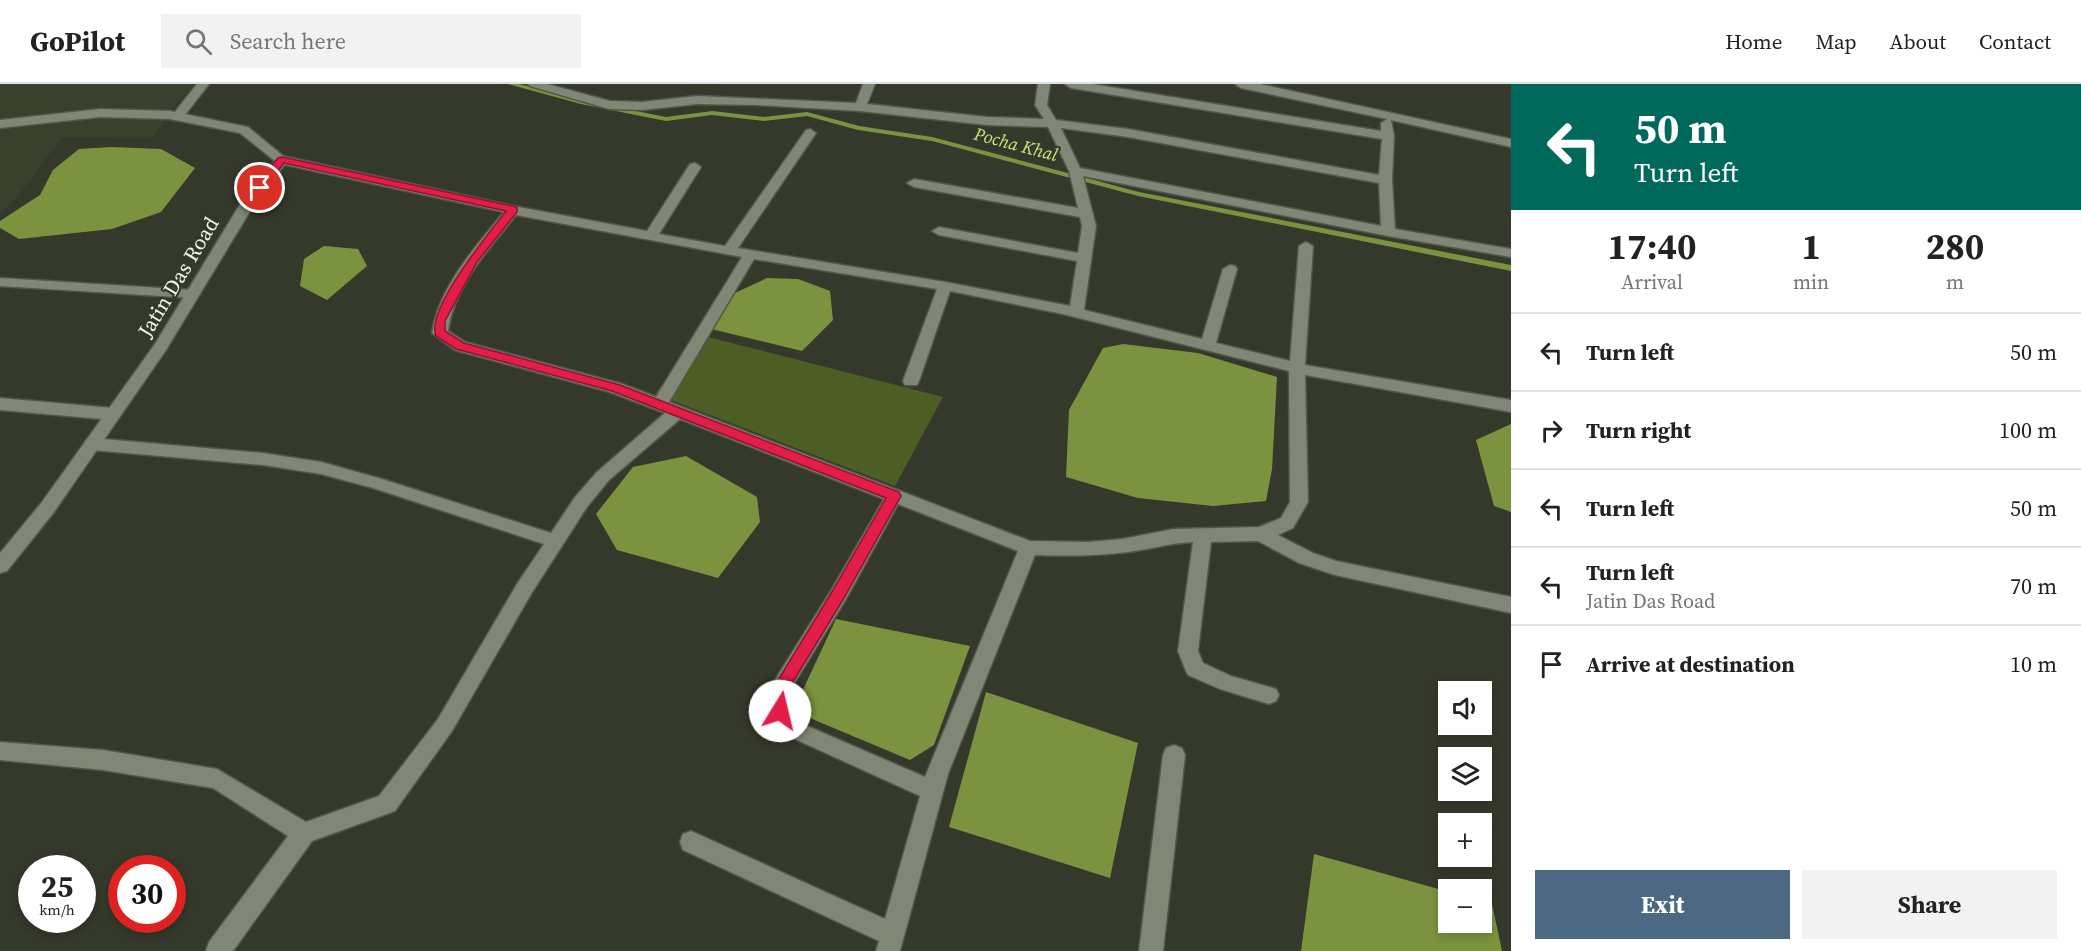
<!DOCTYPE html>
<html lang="en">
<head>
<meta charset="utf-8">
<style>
  body { margin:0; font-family:"Source Serif 4",serif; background:#f2f2f2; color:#222; height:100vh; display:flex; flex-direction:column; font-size:22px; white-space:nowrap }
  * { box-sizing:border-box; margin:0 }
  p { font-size:20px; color:#767676 }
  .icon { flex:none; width:33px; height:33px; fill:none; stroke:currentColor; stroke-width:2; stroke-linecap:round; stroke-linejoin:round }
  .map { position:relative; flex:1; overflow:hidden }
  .sheet { display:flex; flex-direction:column; background:#fff; width:570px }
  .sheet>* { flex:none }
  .hud { background:#00695c; color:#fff; overflow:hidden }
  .controls { position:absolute; left:1438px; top:597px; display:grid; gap:12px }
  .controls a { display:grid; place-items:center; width:54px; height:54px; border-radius:0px; background:#fff; box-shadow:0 3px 9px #0003; font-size:30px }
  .speed { position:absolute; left:18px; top:771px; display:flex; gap:12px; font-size:30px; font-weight:700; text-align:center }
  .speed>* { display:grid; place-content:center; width:78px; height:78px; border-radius:50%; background:#fff; box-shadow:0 3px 9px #0003; line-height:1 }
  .speed small { font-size:15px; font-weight:400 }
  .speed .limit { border:9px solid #d22; background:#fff; color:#111 }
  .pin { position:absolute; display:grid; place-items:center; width:51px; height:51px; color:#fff; margin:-26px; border:3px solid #fff; border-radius:50%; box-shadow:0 2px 6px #0007 }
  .me { position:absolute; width:66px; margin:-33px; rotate:9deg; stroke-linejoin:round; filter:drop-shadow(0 0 4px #0008) }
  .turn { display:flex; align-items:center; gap:21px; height:126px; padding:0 24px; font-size:27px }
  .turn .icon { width:78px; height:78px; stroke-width:2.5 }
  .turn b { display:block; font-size:42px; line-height:51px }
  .eta { display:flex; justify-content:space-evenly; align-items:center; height:102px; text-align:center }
  .eta b { font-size:36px; font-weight:700; line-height:42px }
  .button { display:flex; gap:12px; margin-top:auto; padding:12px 24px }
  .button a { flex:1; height:69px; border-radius:0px; background:#4d6883; color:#fff; font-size:24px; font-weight:700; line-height:69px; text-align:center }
  .button a+a { background:#f2f2f2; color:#222 }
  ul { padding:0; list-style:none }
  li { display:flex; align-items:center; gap:18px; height:78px; padding:0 24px; border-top:2px solid #e0e0e0 }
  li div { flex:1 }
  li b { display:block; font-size:22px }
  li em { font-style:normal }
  header { display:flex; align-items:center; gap:36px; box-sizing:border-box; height:84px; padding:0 30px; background:#fff; border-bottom:2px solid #e0e0e0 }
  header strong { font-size:28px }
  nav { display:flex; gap:33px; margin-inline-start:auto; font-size:21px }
  .search { width:420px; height:54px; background:#f2f2f2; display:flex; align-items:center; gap:15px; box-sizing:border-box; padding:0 21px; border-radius:0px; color:#767676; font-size:22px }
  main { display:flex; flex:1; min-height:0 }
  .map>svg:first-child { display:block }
  .built { fill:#39402b }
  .green { fill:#4d5e24 }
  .water { fill:#7b933f }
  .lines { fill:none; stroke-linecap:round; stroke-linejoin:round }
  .stream { fill:#7b933f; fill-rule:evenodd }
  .minor-casing { stroke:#52574b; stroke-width:3 }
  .tertiary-casing { stroke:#52574b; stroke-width:3 }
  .minor { fill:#818776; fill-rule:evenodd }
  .tertiary { fill:#818776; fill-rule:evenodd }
  .route { fill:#e11d48; stroke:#92132f; stroke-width:1.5 }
  .labels { text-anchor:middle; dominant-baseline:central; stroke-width:4.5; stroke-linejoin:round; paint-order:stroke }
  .far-water-label { font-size:18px; font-style:italic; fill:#c3e575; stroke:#34392b }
  .street-label { font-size:21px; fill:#f0f4eb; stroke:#34392b }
</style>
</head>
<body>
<header>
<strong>GoPilot</strong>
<div class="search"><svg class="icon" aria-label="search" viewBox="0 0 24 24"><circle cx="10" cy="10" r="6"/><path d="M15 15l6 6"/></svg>Search here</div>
<nav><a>Home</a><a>Map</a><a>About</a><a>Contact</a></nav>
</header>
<main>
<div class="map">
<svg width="1511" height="867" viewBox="0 0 1511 867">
  <rect width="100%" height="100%" fill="#34392b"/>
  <polygon class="built" points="0,0 195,0 171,26 153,54 62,53 16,115 0,128"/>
  <polygon class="green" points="700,251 943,313 895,402 655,310"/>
  <g class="water">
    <polygon points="111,63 161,65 195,84 161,128 112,145 19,155 0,144 0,137 40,111 53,86 79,65"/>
    <polygon points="324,162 358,165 367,182 327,216 300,202 304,175"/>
    <polygon points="767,194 798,195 830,207 833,236 802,267 707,244 735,209"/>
    <polygon points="1123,260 1198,269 1277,293 1272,385 1266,417 1213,422 1138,414 1066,393 1069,326 1103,264"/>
    <polygon points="1511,340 1511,428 1494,422 1476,356"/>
    <polygon points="686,372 757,413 760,438 718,494 617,466 596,430 633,383"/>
    <polygon points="836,535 970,562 934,661 910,676 793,627"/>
    <polygon points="986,608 1138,659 1110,794 949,743"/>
    <polygon points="1314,770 1449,808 1449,838 1482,838 1482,817 1492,820 1502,867 1301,867"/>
  </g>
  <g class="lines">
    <polygon class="stream" points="508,0 519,0 581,16 666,33 712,27 764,33 807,28 859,42 932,53 1139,108 1511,181 1511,187 1138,112 932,57 858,46 807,32 764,37 712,31 666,37 581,20"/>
    <defs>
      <g id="minor">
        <polygon points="197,0 209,0 181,36 173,36 171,33"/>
        <path d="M528,0H547L610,17L642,18L697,12L856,19L863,0H875L867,20L987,33L1044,35L1035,21L1038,0H1050L1047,21L1056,36L1128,45L1379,91L1382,55L1071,4L1065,0H1092L1381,47V39L1387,35L1241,4L1235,0H1260L1511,55V63L1391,36L1394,52L1392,96L1395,145L1511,165V173L1388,152L1083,92L1096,142L1084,226L1202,255L1223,185L1230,181L1235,182L1237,185L1216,259L1290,277L1299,162L1306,158L1313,162L1305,281L1511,316V328L1305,291L1308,418L1293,444L1278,451L1313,469L1336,477L1511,513V529L1335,491L1299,479L1258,457L1211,458L1198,567L1203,579L1231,592L1276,605L1279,611L1276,617L1269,620L1220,605L1188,591L1185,585L1178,567L1193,458C1168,459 1144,467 1119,469C1091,472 1064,472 1035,471L948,690L900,867H876L879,857L683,766L680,758L683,750L691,747L885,835L920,712L784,650L770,628V605L773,599L832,505L884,415L680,335L609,396L587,423L531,510L452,647L395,727L312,757L233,867H206L209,858L288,752L213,704L103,686L0,676V658L103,666L217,685L306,738L379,712L438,635L517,500L544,460L373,404L321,390L263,381L92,366L86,364L84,360L86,356L92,354L263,369L321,378L382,395L551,449L575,413L597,388L665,329L610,308L455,266L432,249C439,203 475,163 504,128L282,80L277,79L276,76L277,73L282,72L513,122L647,147L690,80L695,79L701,83L659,150L725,162L806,46L810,45L816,49L738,164L945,198L1070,222L1077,177L939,151L932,147L939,143L1078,169L1082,142L1080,133L914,103L907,99L914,95L1078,124L1069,87L1048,43L987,41L860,27L757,21L697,20L642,26L609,25L530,2ZM1061,44L1128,53L1379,99L1381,142L1080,84ZM516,131L742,173L656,313L622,300L465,258L448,247C454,202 489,165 516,131ZM754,175L937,205L903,297L905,301H917L919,297L950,207L1063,230L1289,287L1290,418L1281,434L1259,443L1174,445L1122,455L1088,458L1030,457L669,318ZM898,420L1018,467L925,693L798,638L790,626V606L846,515Z"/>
        <polygon points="0,194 193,206 200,210 193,214 0,202"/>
        <polygon points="0,314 113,324 119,326 121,330 119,334 113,336 0,326"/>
        <polygon points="1174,661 1182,664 1185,671 1163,867 1139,867 1163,671 1166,664"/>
      </g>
      <polygon id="tertiary" points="100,25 170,27 248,43 288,76 255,119 166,266 54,428 7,487 0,489 0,469 42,418 155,260 242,117 275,77 240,49 170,35 100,33 0,44 0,36"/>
    </defs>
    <use href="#minor" class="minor-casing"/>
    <use href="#tertiary" class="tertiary-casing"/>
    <use href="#minor" class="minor"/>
    <use href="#tertiary" class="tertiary"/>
  </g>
  <path class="route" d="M282,73L517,123V128L477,178L445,237V247L464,259L620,301L899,408L901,412L844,514L788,606L785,632L780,634L774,632L772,627L775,601L833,506L886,414L612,307L456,265L436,252C425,226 489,149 506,127L284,79L263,106H256V101L278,74Z"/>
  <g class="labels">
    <g class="far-water-label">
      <text transform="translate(1016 60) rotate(15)">Pocha Khal</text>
    </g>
    <g class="street-label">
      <text transform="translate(178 193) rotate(-59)">Jatin Das Road</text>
    </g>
  </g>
</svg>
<div class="controls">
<a><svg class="icon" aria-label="sound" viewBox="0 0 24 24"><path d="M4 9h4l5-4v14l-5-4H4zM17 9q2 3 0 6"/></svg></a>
<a><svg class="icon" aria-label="layers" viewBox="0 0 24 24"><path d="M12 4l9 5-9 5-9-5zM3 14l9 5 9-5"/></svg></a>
<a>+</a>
<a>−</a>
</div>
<div class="speed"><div>25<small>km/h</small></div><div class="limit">30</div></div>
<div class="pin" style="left:260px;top:104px;background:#d93025"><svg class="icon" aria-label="arrive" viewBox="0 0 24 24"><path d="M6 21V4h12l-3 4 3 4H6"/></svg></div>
<svg class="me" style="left:780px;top:627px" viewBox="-20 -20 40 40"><circle r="19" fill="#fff"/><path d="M0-13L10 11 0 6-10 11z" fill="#e11d48"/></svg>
</div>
<section class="sheet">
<div class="hud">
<div class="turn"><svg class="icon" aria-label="left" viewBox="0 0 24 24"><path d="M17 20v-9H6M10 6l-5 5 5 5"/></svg><div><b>50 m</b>Turn left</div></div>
</div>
<div class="eta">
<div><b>17:40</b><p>Arrival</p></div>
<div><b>1</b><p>min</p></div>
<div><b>280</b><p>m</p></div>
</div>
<ul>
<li><svg class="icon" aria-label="left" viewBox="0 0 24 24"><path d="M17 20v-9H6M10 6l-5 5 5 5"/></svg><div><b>Turn left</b></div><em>50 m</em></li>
<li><svg class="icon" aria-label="right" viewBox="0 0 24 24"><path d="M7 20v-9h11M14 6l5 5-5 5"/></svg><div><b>Turn right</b></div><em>100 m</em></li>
<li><svg class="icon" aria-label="left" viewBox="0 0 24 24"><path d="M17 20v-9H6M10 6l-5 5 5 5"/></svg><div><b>Turn left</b></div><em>50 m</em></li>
<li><svg class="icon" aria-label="left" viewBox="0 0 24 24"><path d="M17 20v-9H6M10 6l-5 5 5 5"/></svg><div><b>Turn left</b><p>Jatin Das Road</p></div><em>70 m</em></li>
<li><svg class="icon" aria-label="arrive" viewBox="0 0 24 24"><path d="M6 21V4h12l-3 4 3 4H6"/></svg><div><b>Arrive at destination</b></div><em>10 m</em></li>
</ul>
<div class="button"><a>Exit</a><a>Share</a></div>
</section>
</main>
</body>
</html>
